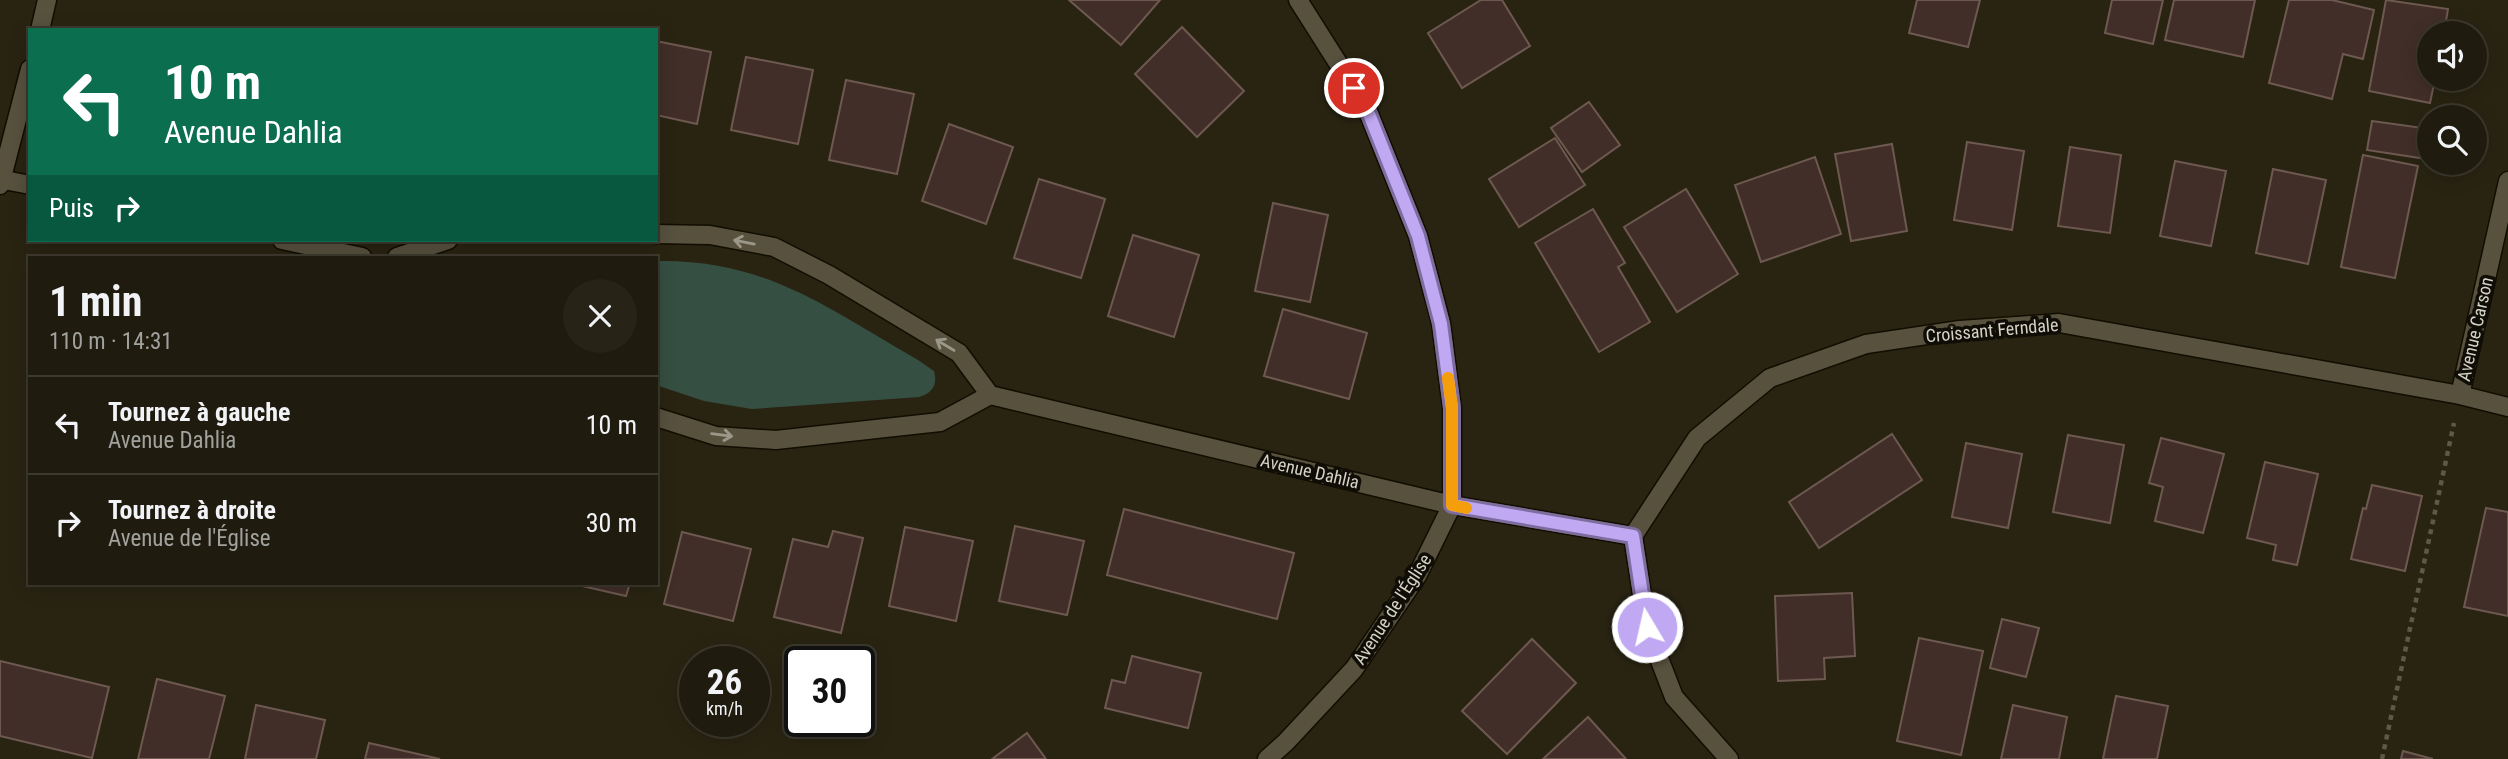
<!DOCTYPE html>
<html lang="fr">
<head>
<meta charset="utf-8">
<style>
  body { margin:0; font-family:"Roboto Condensed",sans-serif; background:#272417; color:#f1f3f6; height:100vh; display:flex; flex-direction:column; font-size:26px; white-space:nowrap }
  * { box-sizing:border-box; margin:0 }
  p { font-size:23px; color:#a1a19e }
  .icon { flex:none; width:38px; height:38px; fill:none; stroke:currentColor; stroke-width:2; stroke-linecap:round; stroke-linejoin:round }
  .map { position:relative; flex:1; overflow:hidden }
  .side { position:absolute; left:28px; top:256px; width:630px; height:329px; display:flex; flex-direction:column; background:#1f1b0e; border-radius:0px; box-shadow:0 4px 18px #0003,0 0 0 2px #3c392e }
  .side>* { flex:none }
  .guide { position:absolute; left:28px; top:28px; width:630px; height:214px; border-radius:0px; box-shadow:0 4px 18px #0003,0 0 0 2px #3c392e; background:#0b6e4f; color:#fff; overflow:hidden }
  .controls { position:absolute; left:2417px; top:21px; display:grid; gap:14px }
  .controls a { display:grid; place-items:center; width:70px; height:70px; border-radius:50%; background:#1f1b0e; box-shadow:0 4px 18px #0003,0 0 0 2px #3c392e; font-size:35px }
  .speed { position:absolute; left:679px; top:646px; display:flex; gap:14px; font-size:35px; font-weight:700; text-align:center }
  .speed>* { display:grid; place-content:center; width:91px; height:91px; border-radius:50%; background:#1f1b0e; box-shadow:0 4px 18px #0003,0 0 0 2px #3c392e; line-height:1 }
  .speed small { font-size:18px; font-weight:400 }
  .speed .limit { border:4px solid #111; border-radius:10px; background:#fff; color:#111 }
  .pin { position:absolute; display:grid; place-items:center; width:60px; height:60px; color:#fff; margin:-30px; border:4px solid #fff; border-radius:50%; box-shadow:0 2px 7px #0007 }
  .me { position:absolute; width:77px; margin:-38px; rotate:351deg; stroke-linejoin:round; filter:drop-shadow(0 0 5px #0008) }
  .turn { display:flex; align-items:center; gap:24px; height:147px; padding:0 21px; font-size:32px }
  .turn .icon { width:91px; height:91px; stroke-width:2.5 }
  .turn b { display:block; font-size:49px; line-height:60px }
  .then { display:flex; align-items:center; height:66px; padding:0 21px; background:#0003; gap:14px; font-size:26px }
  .round { display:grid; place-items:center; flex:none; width:74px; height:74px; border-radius:37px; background:#272417 }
  .headline { display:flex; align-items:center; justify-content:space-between; height:119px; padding:0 21px }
  h1 { font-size:42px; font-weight:700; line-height:52px }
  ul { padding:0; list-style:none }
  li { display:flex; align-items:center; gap:21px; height:98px; padding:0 21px; border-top:2px solid #3c392e }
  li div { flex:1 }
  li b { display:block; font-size:26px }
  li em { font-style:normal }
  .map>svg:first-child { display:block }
  .green { fill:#364f43 }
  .building { fill:#412e28; stroke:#6e5951; stroke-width:2 }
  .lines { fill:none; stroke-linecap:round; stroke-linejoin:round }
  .minor-casing { stroke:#120d01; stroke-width:21 }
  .path { stroke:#5d5949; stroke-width:4.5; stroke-dasharray:5 5; stroke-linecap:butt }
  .minor { stroke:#57513e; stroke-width:18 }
  .oneway { stroke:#9c9889 }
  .route-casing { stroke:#7d6d9e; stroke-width:18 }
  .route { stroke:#c1a8f3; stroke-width:12 }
  .slow { stroke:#f59e0b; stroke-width:12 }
  .labels { text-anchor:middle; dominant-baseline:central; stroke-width:7; stroke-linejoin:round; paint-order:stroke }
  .street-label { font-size:18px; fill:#d5d2c6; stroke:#0f0d06 }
</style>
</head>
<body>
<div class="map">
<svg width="2508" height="759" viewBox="0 0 2508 759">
  <rect width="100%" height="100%" fill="#292412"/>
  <path class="green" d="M656,261C766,259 827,308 918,360L934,371C938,385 932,393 919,397L752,409L704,401L656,385Z"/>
  <g class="building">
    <polygon points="1069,0 1160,0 1121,45"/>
    <polygon points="1481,0 1502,0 1530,46 1462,88 1428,33"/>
    <polygon points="1917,0 1980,0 1968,47 1909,33"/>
    <polygon points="2112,0 2163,0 2153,44 2105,33"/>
    <polygon points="2174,0 2255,0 2243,57 2165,40"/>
    <polygon points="2289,0 2332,0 2374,10 2363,59 2343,54 2332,99 2269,83"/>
    <polygon points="2386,0 2448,9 2444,33 2429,33 2429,79 2435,79 2430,103 2369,91"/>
    <polygon points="1182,27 1244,91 1197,137 1135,74"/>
    <polygon points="656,41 711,52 697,124 656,115"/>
    <polygon points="746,57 813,70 798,144 731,130"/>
    <polygon points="846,80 914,94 897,174 829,160"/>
    <polygon points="1589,102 1620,145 1582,172 1551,128"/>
    <polygon points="2372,121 2423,128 2420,158 2367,150"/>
    <polygon points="949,124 1013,147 986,224 922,201"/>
    <polygon points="1555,138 1585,185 1519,227 1489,179"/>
    <polygon points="1967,142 2024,151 2012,230 1954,220"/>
    <polygon points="1892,144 1907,231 1851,241 1835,154"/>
    <polygon points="2070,147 2121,155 2110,233 2058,226"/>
    <polygon points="2363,155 2418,166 2395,278 2341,267"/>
    <polygon points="1815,157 1841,234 1761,262 1735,185"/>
    <polygon points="2175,161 2226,171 2211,246 2160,236"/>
    <polygon points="2273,169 2326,180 2308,264 2256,253"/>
    <polygon points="1039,179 1105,199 1081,278 1014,258"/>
    <polygon points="1686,189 1738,274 1677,312 1624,227"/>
    <polygon points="1273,203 1328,215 1310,302 1255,291"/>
    <polygon points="1593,209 1625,263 1618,267 1650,322 1599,352 1535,243"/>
    <polygon points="1133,235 1199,255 1174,337 1108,316"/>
    <polygon points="1283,309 1367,333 1349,399 1264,376"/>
    <polygon points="1892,434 1922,480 1819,548 1789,502"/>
    <polygon points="2068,435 2124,445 2110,523 2053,512"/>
    <polygon points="2161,438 2224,454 2203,533 2155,521 2163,487 2149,483"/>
    <polygon points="1966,443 2022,454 2008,528 1952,517"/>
    <polygon points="2265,462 2318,474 2297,565 2273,560 2276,545 2247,538"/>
    <polygon points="2372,485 2422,496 2405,571 2351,559 2363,508 2366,509"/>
    <polygon points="2486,508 2508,512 2508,616 2464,607"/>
    <polygon points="1124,509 1294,553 1277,619 1107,575"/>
    <polygon points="1015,526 1084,541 1067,615 999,601"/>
    <polygon points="905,527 973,541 956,621 889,606"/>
    <polygon points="833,531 863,538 841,633 774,617 793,539 828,547"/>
    <polygon points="682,532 751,549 733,621 664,604"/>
    <polygon points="569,583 630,583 626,596"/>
    <polygon points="1852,593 1855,656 1824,658 1825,679 1778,681 1775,596"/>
    <polygon points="2002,619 2039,628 2026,677 1990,668"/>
    <polygon points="1919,638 1983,651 1961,755 1897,741"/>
    <polygon points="1532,639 1576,683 1507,754 1462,711"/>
    <polygon points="1132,656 1201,673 1188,728 1105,708 1112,680 1125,683"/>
    <polygon points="0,661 109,687 92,758 0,736"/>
    <polygon points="157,679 225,696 209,759 138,759"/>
    <polygon points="2116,696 2168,706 2157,759 2103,759"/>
    <polygon points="256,705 325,720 316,759 245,759"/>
    <polygon points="2013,705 2067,717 2059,759 2001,759"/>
    <polygon points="1588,717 1626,759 1543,759"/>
    <polygon points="1027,733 1046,759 992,759"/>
    <polygon points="369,743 440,759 365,759"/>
    <polygon points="2403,751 2433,759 2401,759"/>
  </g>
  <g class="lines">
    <defs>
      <g id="minor">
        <polyline points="40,30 47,0"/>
        <polyline points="0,179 30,185"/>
        <polyline points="0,185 30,69"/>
        <polyline points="656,234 710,235 774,247 829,275 959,353 990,395 1452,505 1633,536"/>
        <polyline points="282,240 362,257"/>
        <polyline points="397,257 448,240"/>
        <polyline points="2460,395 2508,181"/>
        <polyline points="656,417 716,436 776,440 940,422 990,395"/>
        <polyline points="1633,536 1697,438 1770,378 1866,344 1960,330 2059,323 2460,395 2508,407"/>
        <polyline points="1633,536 1647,627 1674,697 1729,759"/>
        <polyline points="1267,759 1286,742 1354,669 1417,576 1452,505 1452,408 1441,323 1418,236 1367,109 1298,0"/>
      </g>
    </defs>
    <use href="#minor" class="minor-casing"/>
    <polyline class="path" points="2382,759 2454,423"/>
    <use href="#minor" class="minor"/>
  </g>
  <defs><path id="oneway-shaft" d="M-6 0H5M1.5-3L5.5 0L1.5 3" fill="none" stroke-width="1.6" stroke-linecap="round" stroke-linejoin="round" transform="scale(1.75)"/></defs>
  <g class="oneway">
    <use href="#oneway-shaft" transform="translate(744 242) rotate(-169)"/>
    <use href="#oneway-shaft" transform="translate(945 345) rotate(-149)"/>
    <use href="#oneway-shaft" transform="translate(722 435) rotate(7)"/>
  </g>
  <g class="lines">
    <defs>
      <polyline id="route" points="1354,88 1367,109 1418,236 1441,324 1452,408 1452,505 1633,536 1647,627"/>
    </defs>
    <use href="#route" class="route-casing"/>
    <use href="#route" class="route"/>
    <polyline class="slow" points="1448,378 1452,408 1452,505 1466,508"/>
  </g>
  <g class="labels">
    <g class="street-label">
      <text transform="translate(2475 329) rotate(-77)">Avenue Carson</text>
      <text transform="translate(1992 330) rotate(-5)">Croissant Ferndale</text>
      <text transform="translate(1310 471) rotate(13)">Avenue Dahlia</text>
      <text transform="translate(1392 609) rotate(-57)">Avenue de l'Église</text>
    </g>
  </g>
</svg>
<div class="controls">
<a><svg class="icon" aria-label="sound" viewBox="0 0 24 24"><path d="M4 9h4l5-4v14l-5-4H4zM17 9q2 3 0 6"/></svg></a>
<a><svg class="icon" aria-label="search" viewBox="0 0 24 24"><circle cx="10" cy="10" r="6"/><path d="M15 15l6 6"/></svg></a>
</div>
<div class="speed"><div>26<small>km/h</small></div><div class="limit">30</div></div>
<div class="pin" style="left:1354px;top:88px;background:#d93025"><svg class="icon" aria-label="arrive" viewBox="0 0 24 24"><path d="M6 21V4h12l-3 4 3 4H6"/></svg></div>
<svg class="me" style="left:1647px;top:627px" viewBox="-20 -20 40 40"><circle r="17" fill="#c1a8f3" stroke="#fff" stroke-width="3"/><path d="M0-11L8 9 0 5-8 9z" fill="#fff"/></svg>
<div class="guide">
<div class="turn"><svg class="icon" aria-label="left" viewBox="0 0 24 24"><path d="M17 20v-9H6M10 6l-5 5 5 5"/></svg><div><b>10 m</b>Avenue Dahlia</div></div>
<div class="then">Puis<svg class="icon" aria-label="right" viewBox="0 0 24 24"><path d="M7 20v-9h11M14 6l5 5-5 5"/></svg></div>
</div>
<section class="side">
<div class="headline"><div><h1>1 min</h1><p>110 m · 14:31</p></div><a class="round"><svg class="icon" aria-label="close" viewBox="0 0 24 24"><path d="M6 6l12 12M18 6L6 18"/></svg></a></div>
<ul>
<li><svg class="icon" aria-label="left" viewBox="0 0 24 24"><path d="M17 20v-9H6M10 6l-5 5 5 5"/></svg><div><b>Tournez à gauche</b><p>Avenue Dahlia</p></div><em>10 m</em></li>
<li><svg class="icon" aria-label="right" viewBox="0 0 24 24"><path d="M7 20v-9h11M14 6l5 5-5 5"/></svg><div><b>Tournez à droite</b><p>Avenue de l'Église</p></div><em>30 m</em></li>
</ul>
</section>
</div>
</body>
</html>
